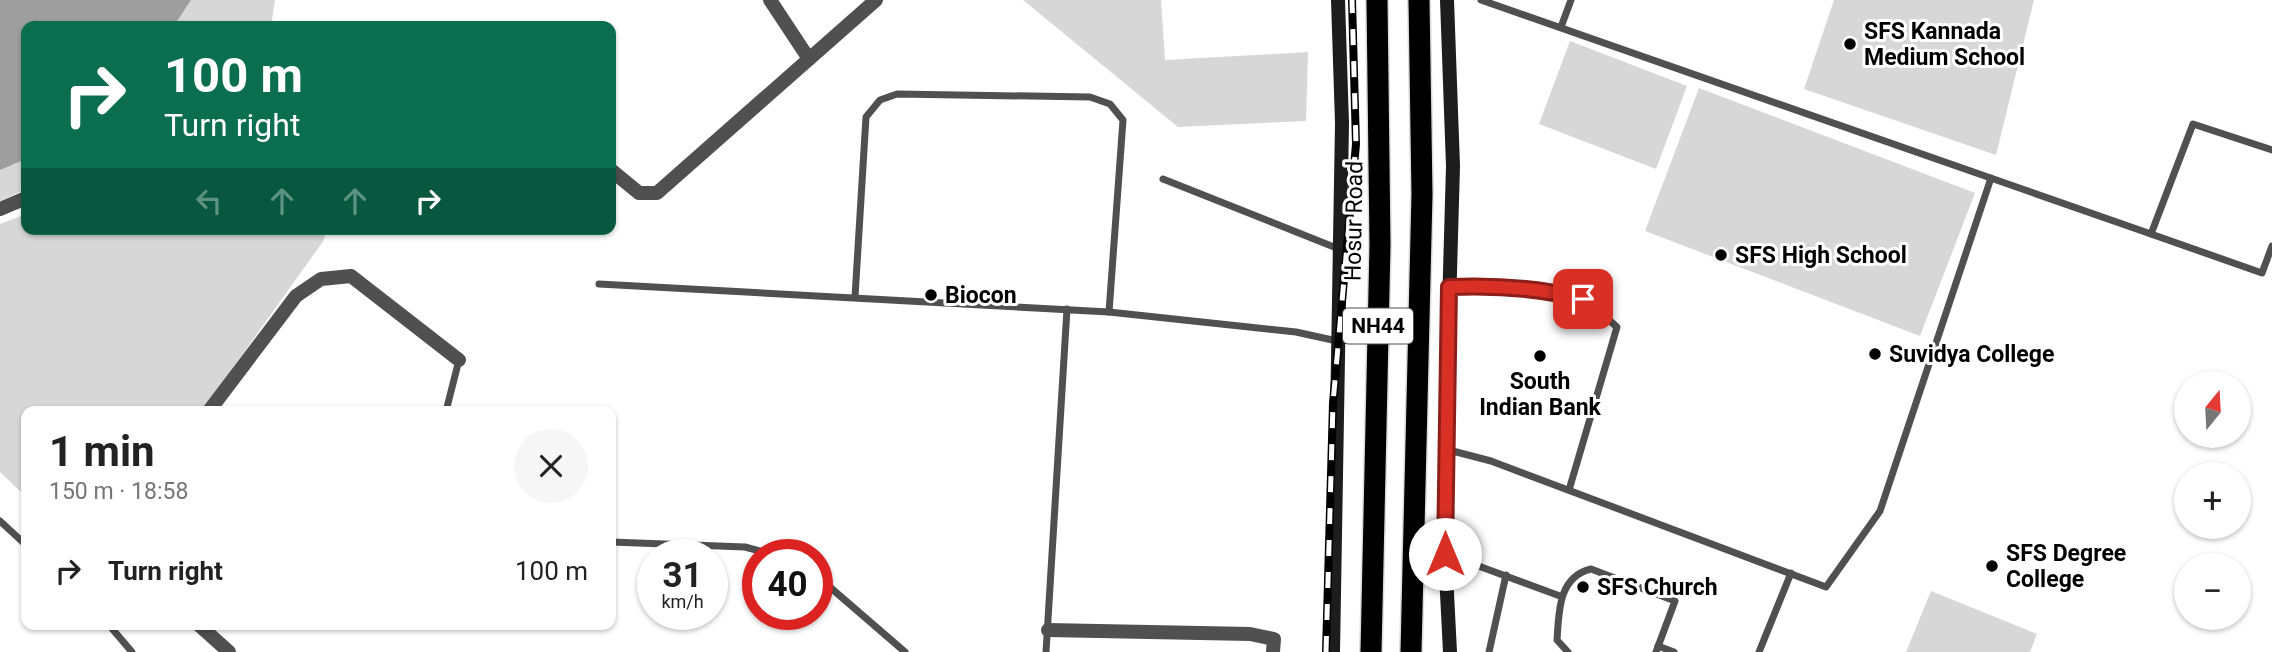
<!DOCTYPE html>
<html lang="en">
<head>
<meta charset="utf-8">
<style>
  body { margin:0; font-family:Roboto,sans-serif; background:#f6f6f6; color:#222; height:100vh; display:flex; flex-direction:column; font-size:26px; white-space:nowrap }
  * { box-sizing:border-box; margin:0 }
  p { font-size:23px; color:#767676 }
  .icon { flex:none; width:38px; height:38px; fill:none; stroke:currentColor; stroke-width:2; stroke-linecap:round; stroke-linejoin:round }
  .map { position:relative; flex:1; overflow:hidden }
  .panel { position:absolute; left:21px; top:406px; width:595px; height:224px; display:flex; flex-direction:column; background:#fff; border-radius:14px; box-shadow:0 2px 5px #0004 }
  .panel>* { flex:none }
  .hud { position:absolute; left:21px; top:21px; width:595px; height:214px; border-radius:14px; box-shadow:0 2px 5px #0004; background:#0b6e4f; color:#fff; overflow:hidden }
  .needle { width:46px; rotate:18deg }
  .controls { position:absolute; left:2174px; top:371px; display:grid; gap:14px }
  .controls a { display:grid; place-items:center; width:77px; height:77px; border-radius:50%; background:#fff; box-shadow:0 2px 5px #0004; font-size:35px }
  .speed { position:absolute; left:637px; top:539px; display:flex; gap:14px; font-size:35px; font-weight:700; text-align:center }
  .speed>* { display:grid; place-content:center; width:91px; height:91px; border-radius:50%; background:#fff; box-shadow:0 2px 5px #0004; line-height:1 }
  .speed small { font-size:18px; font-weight:400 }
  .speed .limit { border:10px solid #d22; background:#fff; color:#111 }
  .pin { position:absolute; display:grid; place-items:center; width:60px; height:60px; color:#fff; margin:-30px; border-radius:14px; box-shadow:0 4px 10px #0006 }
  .me { position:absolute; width:77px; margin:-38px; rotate:0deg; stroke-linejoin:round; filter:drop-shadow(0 0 5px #0008) }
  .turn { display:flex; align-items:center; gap:24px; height:147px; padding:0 28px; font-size:32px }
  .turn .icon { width:91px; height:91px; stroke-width:2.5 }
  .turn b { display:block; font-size:49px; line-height:60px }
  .lanes { display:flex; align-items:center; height:66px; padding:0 28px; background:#0003; justify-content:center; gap:35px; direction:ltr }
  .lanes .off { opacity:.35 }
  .round { display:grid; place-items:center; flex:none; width:74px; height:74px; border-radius:37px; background:#f6f6f6 }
  .summary { display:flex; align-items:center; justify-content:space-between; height:119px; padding:0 28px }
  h1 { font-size:42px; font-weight:700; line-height:52px }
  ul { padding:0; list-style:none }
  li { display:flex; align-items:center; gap:21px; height:91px; padding:0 28px }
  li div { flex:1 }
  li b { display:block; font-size:26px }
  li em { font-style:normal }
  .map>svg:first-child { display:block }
  .green { fill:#d7d7d7 }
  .water { fill:#9e9e9e }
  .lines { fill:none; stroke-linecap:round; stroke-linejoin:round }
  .highway-casing { stroke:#dbdbdb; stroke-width:24 }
  .lane { stroke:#505050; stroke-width:7 }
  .street { stroke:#505050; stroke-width:14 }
  .secondary { stroke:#1d1d1d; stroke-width:14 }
  .highway { stroke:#000; stroke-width:21 }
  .rail-casing { stroke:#000; stroke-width:8 }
  .rail { stroke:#fff; stroke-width:5; stroke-dasharray:16; stroke-linecap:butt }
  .route-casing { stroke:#8d1f18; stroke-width:18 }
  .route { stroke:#d93025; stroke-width:12 }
  .poi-dot { fill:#000; stroke:#fff; stroke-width:2.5 }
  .labels { text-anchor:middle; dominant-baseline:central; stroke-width:6; stroke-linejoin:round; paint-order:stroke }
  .shield { fill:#fff; stroke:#4c4c4c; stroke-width:2 }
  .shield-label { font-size:21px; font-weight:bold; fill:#000 }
  .poi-label { font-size:23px; font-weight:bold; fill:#000; stroke:#fff; text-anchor:start }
  .street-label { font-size:23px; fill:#000; stroke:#fff }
</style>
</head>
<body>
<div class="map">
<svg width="2272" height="652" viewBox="0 0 2272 652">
  <rect width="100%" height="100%" fill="#fff"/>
  <g class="green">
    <polygon points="191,0 275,0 271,26 174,26"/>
    <polygon points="1023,0 1161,0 1165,60 1308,52 1306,121 1178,127"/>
    <polygon points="1834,0 2034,0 1996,155 1804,89"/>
    <polygon points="1570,41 1687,86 1656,169 1539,124"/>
    <polygon points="1699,88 1975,193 1920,336 1645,231"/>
    <polygon points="26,159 26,189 0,201 0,170"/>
    <polygon points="26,214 26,229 326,229 324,240 202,411 26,411 26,497 0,472 0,224"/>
    <polygon points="1931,591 2037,634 2030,652 1906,652"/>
  </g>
  <polygon class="water" points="0,0 191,0 174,26 26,26 26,159 0,170"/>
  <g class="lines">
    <defs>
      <g id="highway">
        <polyline points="1371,652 1380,245 1377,0"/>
        <polyline points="1411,652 1422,194 1419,0"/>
      </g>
    </defs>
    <use href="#highway" class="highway-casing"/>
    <g class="lane">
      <polyline points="1481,0 2151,234 2193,124 2272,150"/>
      <polyline points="1561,27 1571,0"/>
      <polyline points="1163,179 1339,249"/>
      <polyline points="2151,234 2262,273 2272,246"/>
      <polyline points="599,284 1109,312 1296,332 1337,341"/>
      <path d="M1449,287C1479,286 1559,285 1584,299C1596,306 1606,318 1617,327L1569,490"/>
      <polyline points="855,297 866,117 880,100 897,94 1090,97 1110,104 1123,120 1109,312"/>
      <polyline points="446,411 459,360"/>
      <polyline points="1445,449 1491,461 1826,587 1880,511 1991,178"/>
      <polyline points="0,521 26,545"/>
      <polyline points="611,542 745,547 775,555"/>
      <polyline points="1446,554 1560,596"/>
      <polyline points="817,576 905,652"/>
      <polyline points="109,625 132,652"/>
      <polyline points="1658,646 1674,652"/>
      <polyline points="1046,652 1067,309"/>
      <polyline points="1489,652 1506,575"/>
      <path d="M1568,652L1557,640C1559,612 1558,577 1591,569L1675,601L1656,652"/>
      <polyline points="1759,652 1791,573"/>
    </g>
    <g class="street">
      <polyline points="770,0 809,59"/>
      <polyline points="611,170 639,193 657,193 876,0"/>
      <polyline points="0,209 26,198"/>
      <polyline points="209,411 296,296 321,279 351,276 459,360"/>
      <polyline points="199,625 229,652"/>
      <polyline points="1048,630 1250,634 1274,639 1273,652"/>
    </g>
    <g class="secondary">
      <polyline points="1447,0 1453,166 1445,449 1445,554 1450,652"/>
      <polyline points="1333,652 1342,123 1338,0"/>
    </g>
    <use href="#highway" class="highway"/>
    <defs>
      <polyline id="rail" points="1326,652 1333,403 1356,144 1352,0"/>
    </defs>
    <use href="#rail" class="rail-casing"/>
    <use href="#rail" class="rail"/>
  </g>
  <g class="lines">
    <defs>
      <path id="route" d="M1445,554L1449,287C1493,285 1539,288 1583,299"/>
    </defs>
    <use href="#route" class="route-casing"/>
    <use href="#route" class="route"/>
  </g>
  <g class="poi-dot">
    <circle cx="1850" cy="44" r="7"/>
    <circle cx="1721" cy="255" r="7"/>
    <circle cx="931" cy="295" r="7"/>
    <circle cx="1875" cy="354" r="7"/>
    <circle cx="1540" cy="356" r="7"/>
    <circle cx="1992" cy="566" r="7"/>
    <circle cx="1583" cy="587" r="7"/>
  </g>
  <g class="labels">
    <rect class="shield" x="1343" y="308.5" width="70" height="35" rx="5"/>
    <g class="shield-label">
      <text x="1378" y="326">NH44</text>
    </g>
    <g class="poi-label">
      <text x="1864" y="31">SFS Kannada<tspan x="1864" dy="26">Medium School</tspan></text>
      <text x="1735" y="255">SFS High School</text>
      <text x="945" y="295">Biocon</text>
      <text x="1889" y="354">Suvidya College</text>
      <text x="1540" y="381" text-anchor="middle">South<tspan x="1540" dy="26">Indian Bank</tspan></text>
      <text x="2006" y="553">SFS Degree<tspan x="2006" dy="26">College</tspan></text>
      <text x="1597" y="587">SFS Church</text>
    </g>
    <g class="street-label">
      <text transform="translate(1354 221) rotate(-89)">Hosur Road</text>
    </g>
  </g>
</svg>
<div class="controls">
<a><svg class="needle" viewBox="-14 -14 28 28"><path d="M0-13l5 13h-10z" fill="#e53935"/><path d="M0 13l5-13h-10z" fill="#767676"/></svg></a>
<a>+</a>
<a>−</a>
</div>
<div class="speed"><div>31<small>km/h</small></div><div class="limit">40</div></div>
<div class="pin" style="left:1583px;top:299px;background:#d93025"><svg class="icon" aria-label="arrive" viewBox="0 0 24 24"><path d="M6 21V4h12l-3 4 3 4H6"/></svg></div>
<svg class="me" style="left:1445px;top:554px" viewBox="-20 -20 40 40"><circle r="19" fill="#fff"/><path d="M0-13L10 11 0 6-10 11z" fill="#d93025"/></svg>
<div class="hud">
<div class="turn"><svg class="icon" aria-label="right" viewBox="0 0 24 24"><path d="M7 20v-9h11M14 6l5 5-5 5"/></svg><div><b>100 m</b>Turn right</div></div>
<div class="lanes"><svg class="icon off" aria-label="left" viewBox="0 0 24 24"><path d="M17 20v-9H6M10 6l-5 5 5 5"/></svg><svg class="icon off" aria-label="ahead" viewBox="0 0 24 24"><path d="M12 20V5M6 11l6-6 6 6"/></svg><svg class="icon off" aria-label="ahead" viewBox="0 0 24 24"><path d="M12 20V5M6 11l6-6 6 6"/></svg><svg class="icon" aria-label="right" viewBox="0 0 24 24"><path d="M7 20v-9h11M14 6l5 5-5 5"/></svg></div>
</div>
<section class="panel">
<div class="summary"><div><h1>1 min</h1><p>150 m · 18:58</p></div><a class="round"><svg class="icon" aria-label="close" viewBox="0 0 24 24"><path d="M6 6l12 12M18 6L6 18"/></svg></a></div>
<ul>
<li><svg class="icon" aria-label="right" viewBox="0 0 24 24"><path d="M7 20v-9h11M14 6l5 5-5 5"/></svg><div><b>Turn right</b></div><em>100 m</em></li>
</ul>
</section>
</div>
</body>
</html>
